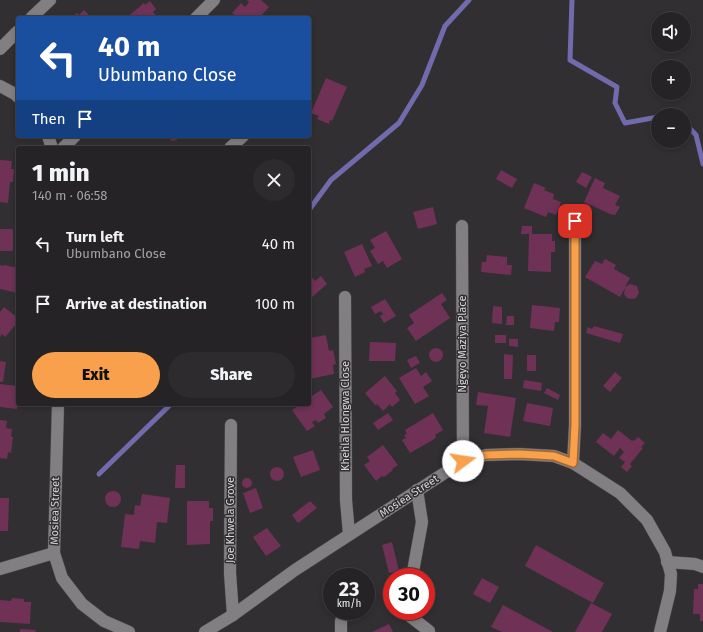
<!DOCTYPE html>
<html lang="en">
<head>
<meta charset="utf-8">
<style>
  body { margin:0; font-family:"Fira Sans",sans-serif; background:#2d2b2d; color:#f1f3f6; height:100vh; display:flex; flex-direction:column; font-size:15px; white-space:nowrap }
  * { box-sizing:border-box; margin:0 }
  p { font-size:13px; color:#a3a4a7 }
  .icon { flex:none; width:22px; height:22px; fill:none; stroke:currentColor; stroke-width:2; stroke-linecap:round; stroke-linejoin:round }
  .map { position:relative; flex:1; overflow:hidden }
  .sheet { position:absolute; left:16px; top:146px; width:295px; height:260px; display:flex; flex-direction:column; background:#252325; border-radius:4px; box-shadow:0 2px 6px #0003,0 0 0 1px #424042 }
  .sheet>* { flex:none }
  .guide { position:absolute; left:16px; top:16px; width:295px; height:122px; border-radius:4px; box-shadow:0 2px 6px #0003,0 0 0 1px #424042; background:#1a4fa0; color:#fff; overflow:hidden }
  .fabs { position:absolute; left:651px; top:12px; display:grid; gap:8px }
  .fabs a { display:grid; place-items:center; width:40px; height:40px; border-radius:50%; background:#252325; box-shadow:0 2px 6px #0003,0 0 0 1px #424042; font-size:20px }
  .speed { position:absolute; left:323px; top:568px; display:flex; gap:8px; font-size:20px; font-weight:700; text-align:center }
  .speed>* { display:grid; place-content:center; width:52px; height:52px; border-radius:50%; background:#252325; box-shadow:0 2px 6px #0003,0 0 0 1px #424042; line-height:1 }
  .speed small { font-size:10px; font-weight:400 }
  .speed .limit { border:6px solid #d22; background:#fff; color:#111 }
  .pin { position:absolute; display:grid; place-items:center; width:34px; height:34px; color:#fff; margin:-17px; border-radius:8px; box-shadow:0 2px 6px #0006 }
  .me { position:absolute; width:44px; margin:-22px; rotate:76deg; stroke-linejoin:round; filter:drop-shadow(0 0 3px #0008) }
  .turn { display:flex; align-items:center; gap:14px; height:84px; padding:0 16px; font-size:18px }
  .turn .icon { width:52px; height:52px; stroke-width:2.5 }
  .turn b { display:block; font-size:28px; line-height:34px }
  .then { display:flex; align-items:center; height:38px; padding:0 16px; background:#0003; gap:8px; font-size:15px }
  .round { display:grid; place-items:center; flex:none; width:42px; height:42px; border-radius:21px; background:#2d2b2d }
  .headline { display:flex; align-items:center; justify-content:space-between; height:68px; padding:0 16px }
  h1 { font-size:24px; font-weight:800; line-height:30px }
  .primary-button { display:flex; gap:8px; margin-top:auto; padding:8px 16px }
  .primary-button a { flex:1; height:46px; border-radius:24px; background:#f8a04b; color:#111; font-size:16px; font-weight:800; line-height:46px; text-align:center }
  .primary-button a+a { background:#2d2b2d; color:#f1f3f6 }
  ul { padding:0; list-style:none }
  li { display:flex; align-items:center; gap:12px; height:60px; padding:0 16px }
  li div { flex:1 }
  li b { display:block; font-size:15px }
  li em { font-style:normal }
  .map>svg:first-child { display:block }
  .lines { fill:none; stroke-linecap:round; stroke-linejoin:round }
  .stream { stroke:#716aac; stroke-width:5 }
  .building { fill:#703157 }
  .minor-casing { stroke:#4e4c4e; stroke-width:13 }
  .minor { stroke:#827f82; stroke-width:12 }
  .route-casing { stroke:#a16831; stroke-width:10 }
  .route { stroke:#f8a04b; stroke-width:7 }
  .labels { text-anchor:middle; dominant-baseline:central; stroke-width:3; stroke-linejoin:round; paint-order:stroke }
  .street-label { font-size:11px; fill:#d7d6d7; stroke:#312f31 }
</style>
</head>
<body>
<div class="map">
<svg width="703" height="632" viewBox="0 0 703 632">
  <rect width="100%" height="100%" fill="#312f31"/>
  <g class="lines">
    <g class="stream">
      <polyline points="572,0 570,60 617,87 615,103 625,123 658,117"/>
      <polyline points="684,122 696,135 703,164"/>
      <polyline points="309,210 331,180 399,123 422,85 445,26 469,0"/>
      <polyline points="99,474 171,404"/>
    </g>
  </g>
  <g class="building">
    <polygon points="247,0 261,0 269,7 259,18 234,18 236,16 232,13 241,3 245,7 249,2"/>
    <polygon points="150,1 156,9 153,12 158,18 126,18 144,3 145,5"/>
    <polygon points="84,10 92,18 71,18 77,13 79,15"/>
    <polygon points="326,78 347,87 332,121 330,120 329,124 317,119 319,116 311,113"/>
    <polygon points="170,136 176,136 177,140 171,141"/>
    <polygon points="0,160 12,161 11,169 14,169 13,182 10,182 8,203 0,202"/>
    <polygon points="501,170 517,179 512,188 496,179"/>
    <polygon points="582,172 592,177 586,188 576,182"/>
    <polygon points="595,178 605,183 603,188 620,196 615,205 620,207 615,215 610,214 584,202"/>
    <polygon points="534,183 546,188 544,190 554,194 553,199 561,202 556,215 548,212 546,217 524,208"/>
    <polygon points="433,207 437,224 418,229 413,212"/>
    <polygon points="522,226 532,226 532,234 552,234 552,241 555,241 555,252 551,252 551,272 528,271 529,234 521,234"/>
    <rect x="0" y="229" width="13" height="22"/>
    <polygon points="386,231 402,259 387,268 383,261 378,264 370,251 375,248 370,240"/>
    <polygon points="362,244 372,266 364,269 365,272 355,277 344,252"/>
    <polygon points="487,255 507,257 507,265 512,265 511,275 481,272 482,262 486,262"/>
    <polygon points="605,259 616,265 614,269 630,278 625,287 630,284 637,286 639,293 636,298 632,299 627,298 624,294 625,288 620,297 585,277 595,261 602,264"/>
    <polygon points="0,265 4,266 4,265 18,268 18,293 0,289"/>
    <polygon points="321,276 327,284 311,298 309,296 309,281 313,278 315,281"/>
    <polygon points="442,293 447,300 441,304 450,318 416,341 407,328 414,323 409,315"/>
    <polygon points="385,299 396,316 384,323 380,316 383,314 381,311 375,314 371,307"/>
    <polygon points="532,305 560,308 559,322 555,322 554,331 530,328"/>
    <polygon points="493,306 502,307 502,324 492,323"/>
    <polygon points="4,307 18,318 18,322 5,337 2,334 0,337 0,312"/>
    <polygon points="507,316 514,316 514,325 506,325"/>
    <polygon points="594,326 623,334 620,343 586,333 588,327 592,329"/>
    <polygon points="326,335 329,351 333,350 336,364 333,365 334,374 309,379 310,338"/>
    <rect x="495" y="335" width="11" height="8"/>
    <polygon points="509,339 518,339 518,347 509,346"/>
    <polygon points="370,342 396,343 395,361 369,361"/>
    <circle cx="436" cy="355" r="7"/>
    <polygon points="504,354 513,355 512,379 504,379"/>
    <rect x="527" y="355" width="9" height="16"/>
    <polygon points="416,356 420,363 411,368 407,360"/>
    <polygon points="0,361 6,362 3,382 0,382"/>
    <polygon points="416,368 421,376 426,372 432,381 423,387 429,396 415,404 399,378"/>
    <polygon points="615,372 622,378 610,392 603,386"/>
    <polygon points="385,376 397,391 395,393 400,400 392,407 390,404 383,411 377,404 376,406 365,393"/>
    <polygon points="524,380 542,383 541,391 523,388"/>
    <polygon points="0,384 18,386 17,409 0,407"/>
    <polygon points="547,388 560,395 558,400 544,393"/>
    <polygon points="321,390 333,407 324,414 326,418 318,423 316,420 312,422 315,426 307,431 292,410 301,404 309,404 309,398"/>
    <polygon points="478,392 516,398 510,437 484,433 488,406 476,405"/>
    <polygon points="527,403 553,408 550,426 523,421"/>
    <polygon points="388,413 393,420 378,430 373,423"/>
    <polygon points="433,413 443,430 435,435 436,438 410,453 402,440 406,438 404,435 407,434 405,430"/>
    <polygon points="0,420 7,421 6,428 12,429 11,437 13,437 11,453 8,452 7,459 0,458"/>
    <polygon points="618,430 632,441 633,440 634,441 638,437 645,443 641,447 643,448 630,464 632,466 627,472 621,467 625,462 619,458 624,452 620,448 614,456 596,442 603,433 611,439"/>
    <polygon points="383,445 398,465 392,469 393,470 384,477 382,476 376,481 364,465 370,461 367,457"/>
    <polygon points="313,450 320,470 301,477 293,457"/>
    <polygon points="176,465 185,465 185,488 175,488"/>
    <circle cx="277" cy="474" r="7"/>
    <circle cx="247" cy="483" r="5"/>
    <polygon points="256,488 263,508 250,513 243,493"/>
    <circle cx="113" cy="499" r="8"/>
    <polygon points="142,494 170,498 167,523 157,522 155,543 140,541 139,549 121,547 125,514 134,515 135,505 140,506"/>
    <polygon points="0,498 9,498 8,531 0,531"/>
    <polygon points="187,501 209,501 209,508 213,508 213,521 210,521 210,544 187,545"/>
    <polygon points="310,501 317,508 298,523 292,515"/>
    <polygon points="267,528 281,546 266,556 253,537"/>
    <polygon points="392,542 399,571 389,573 382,545"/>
    <polygon points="536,545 604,583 593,603 525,566"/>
    <polygon points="482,578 499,587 490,603 473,594"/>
    <polygon points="698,584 703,584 703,621 700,621 700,614 693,614 694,589 698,589"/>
    <polygon points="12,598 24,599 24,602 31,602 30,624 0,622 0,600 11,601"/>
    <polygon points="591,603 612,614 602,632 575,632"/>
    <polygon points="503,605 553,632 502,632 491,627"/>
    <polygon points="389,624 393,632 372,632"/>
    <polygon points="20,629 36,630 35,632 20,632"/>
  </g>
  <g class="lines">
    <defs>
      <g id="minor">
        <polyline points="31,18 50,0"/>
        <polyline points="196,18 214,0"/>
        <polyline points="0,49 18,31"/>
        <polyline points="0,86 15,94 18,97"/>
        <polyline points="48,136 52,148"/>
        <polyline points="63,148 75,136"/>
        <polyline points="230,148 243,136"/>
        <polyline points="462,226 463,461"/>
        <polyline points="345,297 346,500 349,534"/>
        <polyline points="58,404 54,553 62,578 82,604 104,621 129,632"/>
        <polyline points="231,425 230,573 233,615"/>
        <polyline points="573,463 575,425 575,221"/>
        <polyline points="667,562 695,564 703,567"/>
        <polyline points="0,569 54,553"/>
        <polyline points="412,577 422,522 417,490"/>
        <polyline points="408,611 411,617 429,631"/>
        <polyline points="341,621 341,632"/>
        <polyline points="205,632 233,615 295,570 463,461 486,455 519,454 554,456 573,463 620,493 647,520 665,552 671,574 670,591 660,632"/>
      </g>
    </defs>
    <use href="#minor" class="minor-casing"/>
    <use href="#minor" class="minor"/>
  </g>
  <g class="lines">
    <defs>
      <polyline id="route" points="463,461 486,455 519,454 554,456 573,463 575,425 575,221"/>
    </defs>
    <use href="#route" class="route-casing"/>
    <use href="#route" class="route"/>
  </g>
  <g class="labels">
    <g class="street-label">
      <text transform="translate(462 344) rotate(-90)">Ngeyo Maziya Place</text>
      <text transform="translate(345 416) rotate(-90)">Khehla Hlongwa Close</text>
      <text transform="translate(409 496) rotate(-33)">Mosiea Street</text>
      <text transform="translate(55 511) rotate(-89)">Mosiea Street</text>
      <text transform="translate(230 520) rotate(-90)">Joe Khwela Grove</text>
    </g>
  </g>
</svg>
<div class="fabs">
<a><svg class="icon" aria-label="sound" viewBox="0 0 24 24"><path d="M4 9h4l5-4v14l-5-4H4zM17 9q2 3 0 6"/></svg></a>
<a>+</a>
<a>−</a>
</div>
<div class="speed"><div>23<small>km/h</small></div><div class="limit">30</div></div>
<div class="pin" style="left:575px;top:221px;background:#d93025"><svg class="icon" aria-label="arrive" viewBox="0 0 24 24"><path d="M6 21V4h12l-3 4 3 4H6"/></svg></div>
<svg class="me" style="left:463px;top:461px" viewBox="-20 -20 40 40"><circle r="19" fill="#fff"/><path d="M0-13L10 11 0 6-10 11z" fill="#f8a04b"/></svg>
<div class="guide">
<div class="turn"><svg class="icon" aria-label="left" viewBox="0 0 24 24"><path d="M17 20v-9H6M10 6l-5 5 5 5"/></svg><div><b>40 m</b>Ubumbano Close</div></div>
<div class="then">Then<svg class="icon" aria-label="arrive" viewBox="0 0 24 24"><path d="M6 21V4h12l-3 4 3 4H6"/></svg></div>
</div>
<section class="sheet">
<div class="headline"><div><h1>1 min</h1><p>140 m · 06:58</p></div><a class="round"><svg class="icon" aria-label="close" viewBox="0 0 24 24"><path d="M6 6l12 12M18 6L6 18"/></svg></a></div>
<ul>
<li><svg class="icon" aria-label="left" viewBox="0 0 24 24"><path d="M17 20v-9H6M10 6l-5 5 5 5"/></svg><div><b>Turn left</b><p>Ubumbano Close</p></div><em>40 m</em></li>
<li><svg class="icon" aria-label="arrive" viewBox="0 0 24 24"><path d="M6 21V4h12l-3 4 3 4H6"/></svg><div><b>Arrive at destination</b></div><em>100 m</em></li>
</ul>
<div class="primary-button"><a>Exit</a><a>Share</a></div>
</section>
</div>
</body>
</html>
